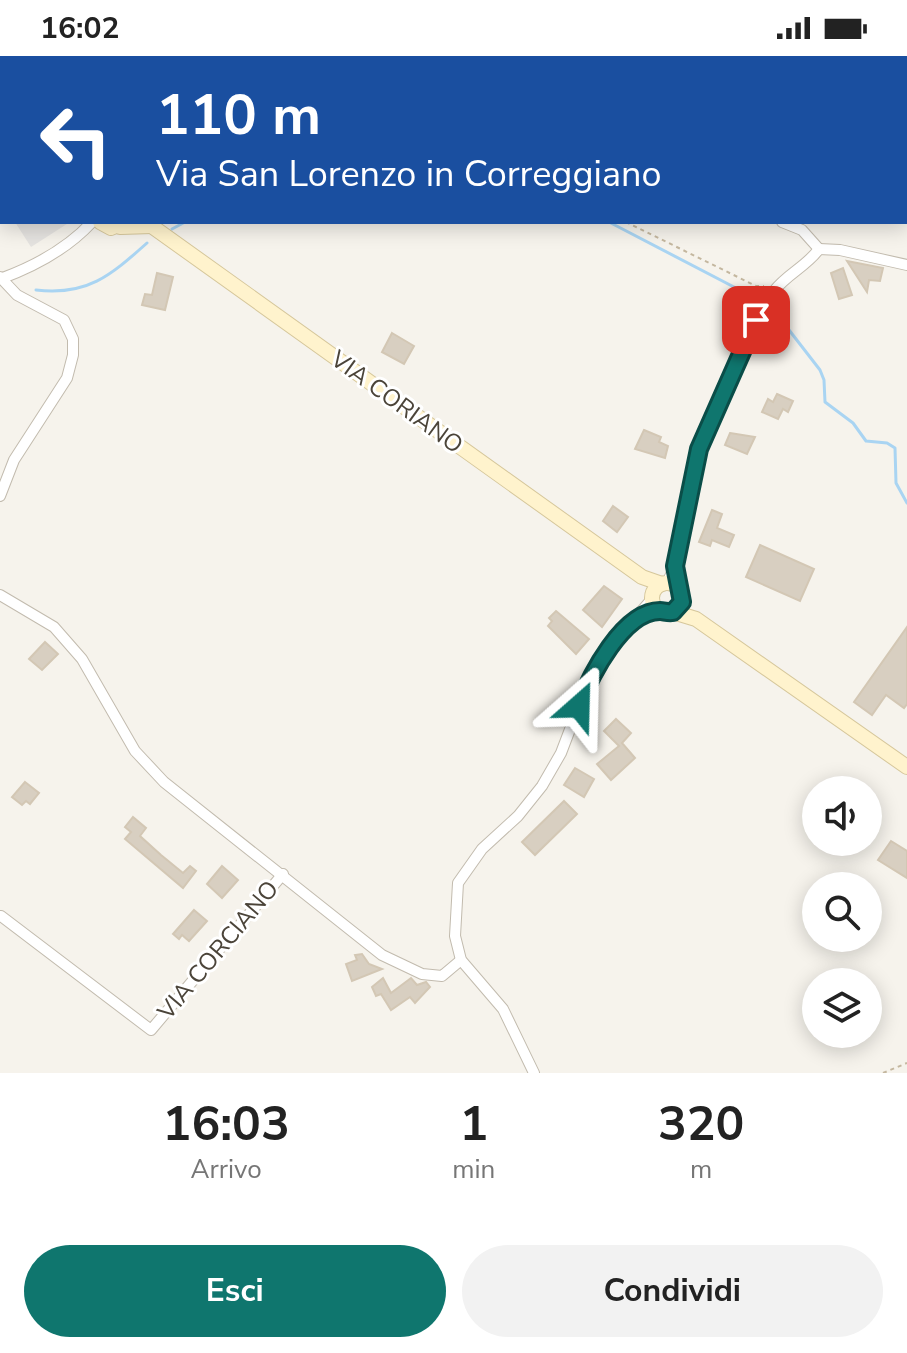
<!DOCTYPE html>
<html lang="it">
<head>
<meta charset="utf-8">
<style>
  body { margin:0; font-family:"Nunito Sans",sans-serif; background:#f2f2f2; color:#222; height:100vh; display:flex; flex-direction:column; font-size:30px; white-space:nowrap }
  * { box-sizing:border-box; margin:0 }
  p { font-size:26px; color:#767676 }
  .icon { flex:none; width:44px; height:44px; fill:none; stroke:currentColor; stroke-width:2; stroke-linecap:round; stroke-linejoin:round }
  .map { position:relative; height:1017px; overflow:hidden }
  .drawer { display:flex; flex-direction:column; background:#fff; flex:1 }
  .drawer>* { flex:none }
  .banner { position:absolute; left:0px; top:0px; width:908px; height:168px; box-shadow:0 4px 20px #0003; background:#1a4fa0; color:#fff; overflow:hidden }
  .buttons { position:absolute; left:802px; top:720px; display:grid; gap:16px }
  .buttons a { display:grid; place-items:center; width:80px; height:80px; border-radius:50%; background:#fff; box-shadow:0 4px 20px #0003; font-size:40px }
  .pin { position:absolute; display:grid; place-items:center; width:68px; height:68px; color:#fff; margin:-34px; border-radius:16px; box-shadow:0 4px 12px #0006 }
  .me { position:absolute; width:88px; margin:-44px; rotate:25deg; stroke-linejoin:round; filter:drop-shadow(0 0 6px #0008) }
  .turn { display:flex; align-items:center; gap:28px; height:168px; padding:0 24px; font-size:36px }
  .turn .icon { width:104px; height:104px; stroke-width:2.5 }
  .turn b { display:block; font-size:56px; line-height:68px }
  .eta { display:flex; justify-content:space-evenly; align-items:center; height:136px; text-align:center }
  .eta b { font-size:48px; font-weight:700; line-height:56px }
  .primary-button { display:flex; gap:16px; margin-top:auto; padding:16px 24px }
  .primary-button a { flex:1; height:92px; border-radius:48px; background:#0f766e; color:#fff; font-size:32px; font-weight:700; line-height:92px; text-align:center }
  .primary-button a+a { background:#f2f2f2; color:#222 }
  .status { display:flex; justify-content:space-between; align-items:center; height:56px; padding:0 40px; background:#fff; direction:ltr }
  .status svg { height:22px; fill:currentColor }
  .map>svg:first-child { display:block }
  .parking { fill:#e5e3e0 }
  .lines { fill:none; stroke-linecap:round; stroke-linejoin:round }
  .stream { stroke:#a9d4f2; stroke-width:3 }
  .building { fill:#d8cfc1; stroke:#d3c7b4; stroke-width:2 }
  .minor-casing { stroke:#c2bbae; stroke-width:12 }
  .secondary-casing { stroke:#d6c79b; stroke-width:16 }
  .motorway-casing { stroke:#e0a43c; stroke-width:20 }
  .path { stroke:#c4b79f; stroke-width:2; stroke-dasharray:4 4; stroke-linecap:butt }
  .minor { stroke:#fff; stroke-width:10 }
  .secondary { stroke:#fff3cd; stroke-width:14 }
  .motorway { stroke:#ffcf6e; stroke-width:18 }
  .route-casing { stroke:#0a4d48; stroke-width:20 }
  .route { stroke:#0f766e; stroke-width:14 }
  .labels { text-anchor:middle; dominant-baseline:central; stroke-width:6; stroke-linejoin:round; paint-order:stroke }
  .street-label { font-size:24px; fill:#4b4439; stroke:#fff }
</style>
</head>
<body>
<div class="status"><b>16:02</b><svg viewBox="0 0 49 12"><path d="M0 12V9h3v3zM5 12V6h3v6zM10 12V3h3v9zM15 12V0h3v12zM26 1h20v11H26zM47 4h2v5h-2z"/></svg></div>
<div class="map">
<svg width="907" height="1017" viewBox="0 0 907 1017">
  <rect width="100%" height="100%" fill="#f6f3ec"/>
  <polygon class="parking" points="15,166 70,166 31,191"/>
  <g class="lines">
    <g class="stream">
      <polyline points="609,166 757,243"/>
      <polyline points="172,173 185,166"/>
      <path d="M36,234C87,240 110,220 147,187"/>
      <polyline points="772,252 820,314 824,324 825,346 853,367 866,385 887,387 895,392 896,427 907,447"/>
    </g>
  </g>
  <g class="building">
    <polygon points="847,205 883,212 880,225 869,224 867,236"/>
    <polygon points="843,212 852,239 839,243 831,217"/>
    <polygon points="157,217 173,221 165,254 142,249 145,238 152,239"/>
    <polygon points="392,277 414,290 404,308 382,296"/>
    <polygon points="777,338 793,345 788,356 783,353 778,363 762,356 768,343 773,346"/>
    <polygon points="644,374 661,381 659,386 668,390 665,402 635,393"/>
    <polygon points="730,377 755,381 747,398 725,389"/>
    <polygon points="613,450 628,461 617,476 603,465"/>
    <polygon points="712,454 722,458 717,472 734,479 729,491 712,484 710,490 699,486"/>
    <polygon points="760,489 814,513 800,545 746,521"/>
    <polygon points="604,530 622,543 602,571 583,554"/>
    <polygon points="556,555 589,583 576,598 548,570 552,565 549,562"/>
    <polygon points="907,571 907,648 904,652 886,639 872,659 854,646"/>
    <polygon points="45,586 58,598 42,614 29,603"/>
    <polygon points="616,663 631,677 622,687 635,702 611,724 597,708 619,690 604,675"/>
    <polygon points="575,712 594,723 584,741 564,729"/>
    <polygon points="25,726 39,737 30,748 26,745 22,749 12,741"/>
    <polygon points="564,745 577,758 535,799 522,786"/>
    <polygon points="133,761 146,772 140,780 161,799 183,817 190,810 196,815 183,832 125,783 131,776 125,771"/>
    <polygon points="891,785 907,795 907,822 878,804"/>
    <polygon points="222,810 238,824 222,842 207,828"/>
    <polygon points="194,854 207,865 189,885 182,879 179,883 173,878"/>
    <polygon points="362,898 369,908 382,913 352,925 346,908 357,904 355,899"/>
    <polygon points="383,922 391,937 411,922 417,929 426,926 430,931 415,947 410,941 391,954 381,938 376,940 372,931"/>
  </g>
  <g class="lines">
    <defs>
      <g id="minor">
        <polyline points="294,0 298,2"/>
        <polyline points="656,0 661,2"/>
        <polyline points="31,2 34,0"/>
        <polyline points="440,2 441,0"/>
        <polyline points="0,67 2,67"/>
        <polyline points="906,69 907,68"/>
        <polyline points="782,166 802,174 819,193"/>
        <polyline points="819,193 840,194 907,209"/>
        <polyline points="0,221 17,239 64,264 73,283 73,299 67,322 14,404 0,440"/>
        <path d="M0,223C33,211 68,192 92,166"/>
        <polyline points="675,511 679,533"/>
        <path d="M667,527L675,510C683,472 689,433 699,395C710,353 749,270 774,235C787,218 807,210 819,193"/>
        <polyline points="0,539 54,571 82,603 135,695 164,726 382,899 422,918 442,920 461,904"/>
        <polyline points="637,564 659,555"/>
        <polyline points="1,860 151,974 283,818"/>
        <polyline points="534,1017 503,953 461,904 455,880 458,827 482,793 518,760 542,730 561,697 588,626 610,591 652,543"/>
      </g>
      <g id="secondary">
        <polyline points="0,11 2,14"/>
        <polyline points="100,166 111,172 125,166"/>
        <polyline points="146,166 642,521 662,528"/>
        <polyline points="120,171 152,170"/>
        <circle cx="667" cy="542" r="15"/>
        <polyline points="673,556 696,563 907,711"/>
      </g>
      <g id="motorway">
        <polyline points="544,0 549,2"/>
        <polyline points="598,0 604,2"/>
        <polyline points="906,110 907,110"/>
        <polyline points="906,127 907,127"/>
      </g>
    </defs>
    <use href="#minor" class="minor-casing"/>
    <use href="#secondary" class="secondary-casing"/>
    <use href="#motorway" class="motorway-casing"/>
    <g class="path">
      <polyline points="626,166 756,230 764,230"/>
      <polyline points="883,1017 907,1007"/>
    </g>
    <use href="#minor" class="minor"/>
    <use href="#secondary" class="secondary"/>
    <use href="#motorway" class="motorway"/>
  </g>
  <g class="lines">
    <defs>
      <path id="route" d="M579,650C590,620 623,555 660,555C664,555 668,557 673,556L682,546L675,510L699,393L756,264"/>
    </defs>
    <use href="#route" class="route-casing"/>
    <use href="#route" class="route"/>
  </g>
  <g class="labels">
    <g class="street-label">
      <text transform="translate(397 346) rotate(36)">VIA CORIANO</text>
      <text transform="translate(218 894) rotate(-50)">VIA CORCIANO</text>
    </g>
  </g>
</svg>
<div class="buttons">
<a><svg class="icon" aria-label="sound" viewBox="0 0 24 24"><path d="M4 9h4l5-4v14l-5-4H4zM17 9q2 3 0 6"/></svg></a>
<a><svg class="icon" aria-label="search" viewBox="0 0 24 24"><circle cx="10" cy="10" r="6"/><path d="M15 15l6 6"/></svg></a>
<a><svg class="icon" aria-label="layers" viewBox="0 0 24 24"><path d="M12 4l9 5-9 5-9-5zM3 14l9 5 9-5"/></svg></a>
</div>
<div class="pin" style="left:756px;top:264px;background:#d93025"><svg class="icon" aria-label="arrive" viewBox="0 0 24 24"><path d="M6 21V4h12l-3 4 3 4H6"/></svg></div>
<svg class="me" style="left:579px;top:650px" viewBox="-20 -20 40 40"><path d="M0-17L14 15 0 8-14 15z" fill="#0f766e" stroke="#fff" stroke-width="4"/></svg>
<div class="banner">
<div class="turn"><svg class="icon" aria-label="left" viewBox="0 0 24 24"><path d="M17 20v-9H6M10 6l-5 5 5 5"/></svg><div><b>110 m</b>Via San Lorenzo in Correggiano</div></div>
</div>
</div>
<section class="drawer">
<div class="eta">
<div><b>16:03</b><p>Arrivo</p></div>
<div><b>1</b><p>min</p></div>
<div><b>320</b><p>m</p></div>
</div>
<div class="primary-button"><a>Esci</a><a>Condividi</a></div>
</section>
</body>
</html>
